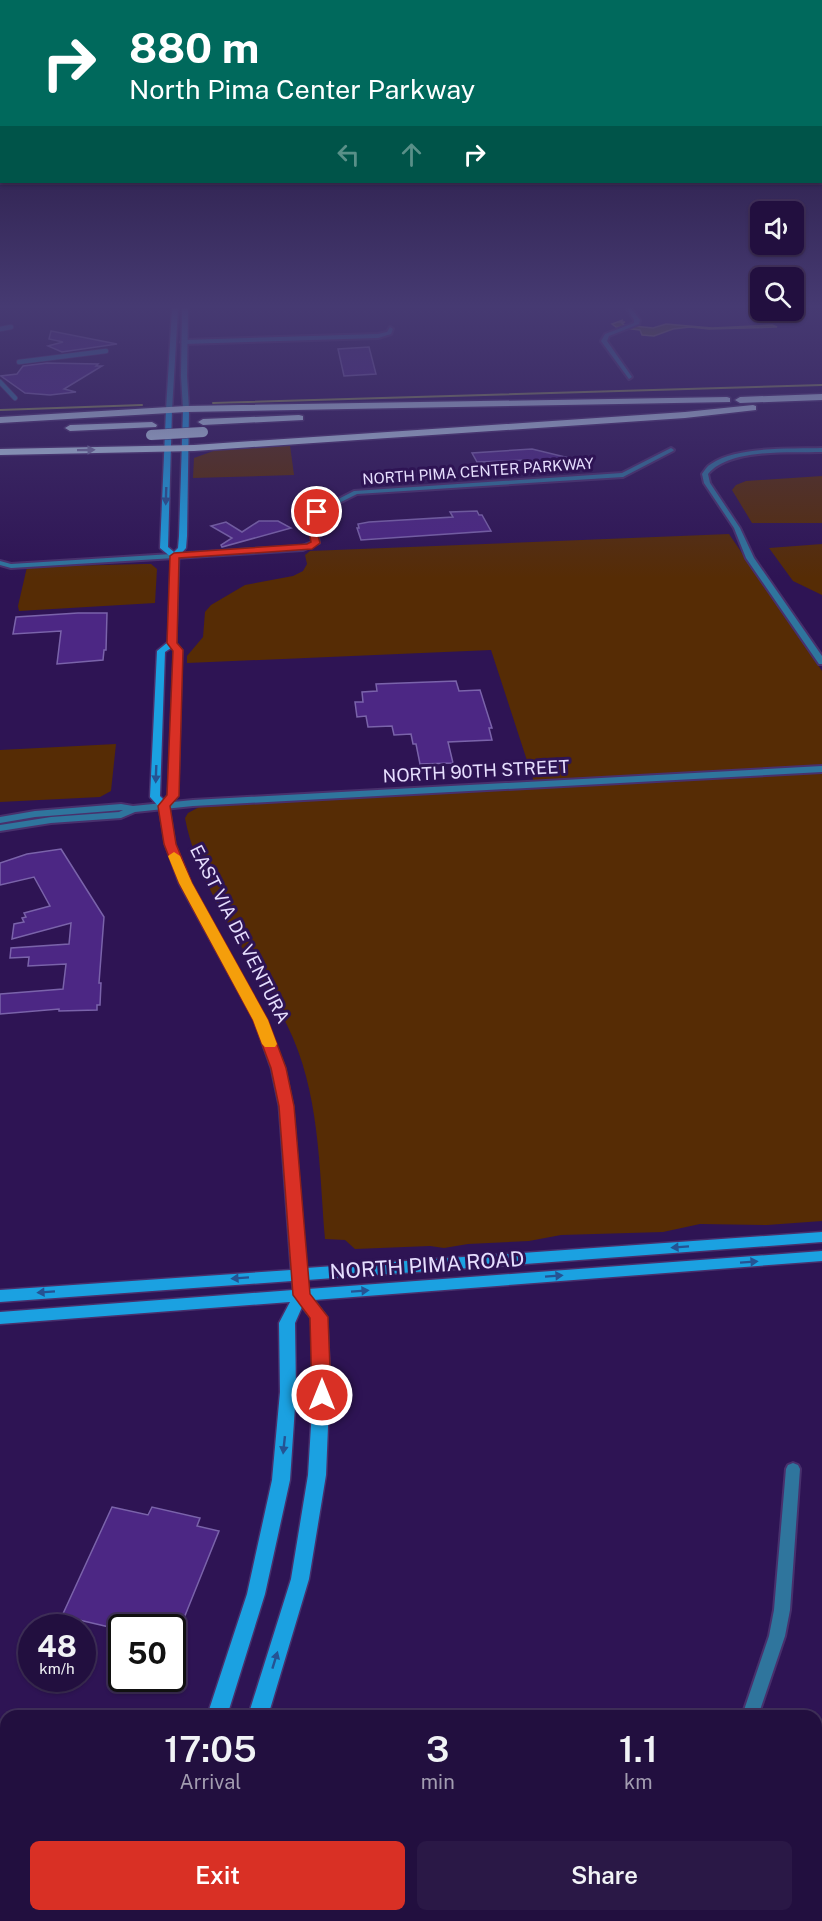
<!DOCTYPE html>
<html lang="en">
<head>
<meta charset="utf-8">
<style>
  body { margin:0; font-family:"Public Sans",sans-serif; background:#2a1846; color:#f1f3f6; height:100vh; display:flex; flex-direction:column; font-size:22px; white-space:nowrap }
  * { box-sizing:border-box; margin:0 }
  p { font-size:20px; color:#a29cb0 }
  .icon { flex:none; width:33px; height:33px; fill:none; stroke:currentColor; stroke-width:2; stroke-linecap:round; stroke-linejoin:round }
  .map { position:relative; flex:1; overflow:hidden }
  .panel { position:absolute; left:0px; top:1710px; width:822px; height:212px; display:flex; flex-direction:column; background:#220f3f; border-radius:18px 18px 0 0; box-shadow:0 2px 4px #0004,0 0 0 2px #3f2f59 }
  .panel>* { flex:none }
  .guide { position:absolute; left:0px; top:0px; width:822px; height:183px; box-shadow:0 2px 4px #0004,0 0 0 2px #3f2f59; background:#00695c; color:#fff; overflow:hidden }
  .controls { position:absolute; left:750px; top:201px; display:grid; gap:12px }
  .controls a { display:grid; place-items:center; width:54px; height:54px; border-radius:9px; background:#220f3f; box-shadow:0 2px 4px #0004,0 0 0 2px #3f2f59; font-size:30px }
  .speed { position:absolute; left:18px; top:1614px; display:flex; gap:12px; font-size:30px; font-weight:700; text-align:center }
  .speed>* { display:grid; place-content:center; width:78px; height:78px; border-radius:50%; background:#220f3f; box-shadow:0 2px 4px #0004,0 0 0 2px #3f2f59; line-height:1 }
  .speed small { font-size:15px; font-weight:400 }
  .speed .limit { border:3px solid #111; border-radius:9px; background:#fff; color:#111 }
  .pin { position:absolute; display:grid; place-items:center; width:51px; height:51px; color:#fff; margin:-26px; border:3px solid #fff; border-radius:50%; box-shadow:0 2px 6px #0007 }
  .me { position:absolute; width:66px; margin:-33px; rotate:0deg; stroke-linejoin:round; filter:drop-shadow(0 0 4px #0008) }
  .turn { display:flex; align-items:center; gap:21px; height:126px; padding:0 30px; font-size:27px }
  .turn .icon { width:78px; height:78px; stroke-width:2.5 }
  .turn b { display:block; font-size:42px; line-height:51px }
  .lanes { display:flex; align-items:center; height:57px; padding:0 30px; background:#0003; justify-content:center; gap:30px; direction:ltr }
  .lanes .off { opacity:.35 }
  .eta { display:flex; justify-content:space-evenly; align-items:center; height:102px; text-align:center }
  .eta b { font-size:36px; font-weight:600; line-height:42px }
  .primary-button { display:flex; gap:12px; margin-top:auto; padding:12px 30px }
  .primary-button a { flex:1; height:69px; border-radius:9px; background:#d93025; color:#fff; font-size:24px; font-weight:600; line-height:69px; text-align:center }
  .primary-button a+a { background:#2a1846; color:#f1f3f6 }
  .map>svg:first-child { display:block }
  .green { fill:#562c05 }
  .water { fill:#647106; stroke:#8b9250; stroke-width:1.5 }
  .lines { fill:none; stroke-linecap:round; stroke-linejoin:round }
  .stream { stroke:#8b9250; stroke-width:2 }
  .building { fill:#4c2784; stroke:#7a63aa; stroke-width:1.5 }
  .pedestrian-casing { stroke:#48306c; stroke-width:6 }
  .minor-casing { stroke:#48306c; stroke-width:4 }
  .tertiary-casing { stroke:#48306c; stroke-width:3 }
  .secondary-casing { stroke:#48306c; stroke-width:3 }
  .motorway-casing { stroke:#48306c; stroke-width:3 }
  .pedestrian { stroke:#2f759d; stroke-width:4.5 }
  .minor { fill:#2f759d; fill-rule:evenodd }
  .tertiary { fill:#2f759d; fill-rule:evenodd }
  .secondary { fill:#1ba1e1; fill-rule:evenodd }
  .motorway { fill:#b9d6ea; fill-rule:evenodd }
  .motorway-bridge-casing { stroke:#48306c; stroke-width:11; stroke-linecap:butt }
  .motorway-bridge { stroke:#b9d6ea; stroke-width:10 }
  .oneway { fill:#74759f }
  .oneway2 { fill:#255393 }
  .route { fill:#d93025; stroke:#8d1f18; stroke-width:1.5 }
  .slow { fill:#f59e0b }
  .labels { text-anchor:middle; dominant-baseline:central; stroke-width:6; stroke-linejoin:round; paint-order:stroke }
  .far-street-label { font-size:15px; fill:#e6defe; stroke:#2e1454 }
  .street-label { font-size:18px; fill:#e6defe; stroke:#2e1454 }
  .near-street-label { font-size:21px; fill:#e6defe; stroke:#2e1454 }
</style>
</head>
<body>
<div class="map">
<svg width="822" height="1921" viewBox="0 0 822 1921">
  <rect width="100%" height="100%" fill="#2e1454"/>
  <g class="green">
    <polygon points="290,445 294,475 193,478 194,458 219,449"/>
    <polygon points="822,476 822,523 752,523 732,490 736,485 746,481"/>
    <polygon points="729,534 822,671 822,767 534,782 491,650 187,663 187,656 203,637 205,612 211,605 245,585 293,576 303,571 307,564 305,555 310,551"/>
    <polygon points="822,544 822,595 793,581 769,548"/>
    <polygon points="143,564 151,564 157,569 155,603 19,611 18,606 27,567"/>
    <polygon points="116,744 111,791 100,797 0,802 0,750"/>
    <path d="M822,772V1221L767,1225L700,1224L663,1232L561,1235L529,1241L468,1244L444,1248L430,1246L355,1249L345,1240L325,1239C319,1167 320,1091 287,1025C254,961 198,889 185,818L188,813L203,805Z"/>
  </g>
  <polygon class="water" points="623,320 620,322 625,322 622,323 624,325 653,328 666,324 712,328 772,325 777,327 709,329 690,327 673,329 654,336 642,335 640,330 616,327 612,324"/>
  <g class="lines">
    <g class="stream">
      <polyline points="213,403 822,385"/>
      <polyline points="0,410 142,405"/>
    </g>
  </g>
  <g class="building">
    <polygon points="51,331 117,344 62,352 48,346 63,342 49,339"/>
    <polygon points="369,347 376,374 344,376 338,349"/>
    <polygon points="47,363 98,364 96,366 102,366 64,389 76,392 50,395 25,393 1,376 17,374 23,366"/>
    <polygon points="532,449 586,462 572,470 528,460 477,462 472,453"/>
    <polygon points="477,511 479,515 482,515 491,531 361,540 357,528 359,528 358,524 369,522 453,517 450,512"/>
    <polygon points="259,521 278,521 291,528 222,547 221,545 232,538 211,526 226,522 242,532"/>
    <polygon points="78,613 107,613 106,650 104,650 103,660 57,664 61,631 13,634 16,617"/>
    <polygon points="456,681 459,691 480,690 492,728 489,728 492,740 448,742 453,763 420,764 416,744 413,744 411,734 394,735 392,726 368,727 366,716 357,717 355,702 363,702 362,692 377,691 376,684"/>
    <polygon points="61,849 104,917 99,983 101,983 100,1005 97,1005 97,1010 59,1011 59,1009 0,1014 0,994 63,989 66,964 28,966 29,957 10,958 11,948 69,944 71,923 12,939 14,924 24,922 22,918 26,917 24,913 50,906 34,877 0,885 0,863 27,854"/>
    <polygon points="112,1507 148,1515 152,1507 200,1518 197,1526 219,1531 180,1628 122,1628 122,1630 62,1616"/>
  </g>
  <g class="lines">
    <defs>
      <g id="pedestrian">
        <polyline points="0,329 11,327"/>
        <polyline points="19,362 106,351"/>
        <polyline points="0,382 15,398"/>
      </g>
      <g id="minor">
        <polygon points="627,309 632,309 640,320 639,324 609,336 607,341 632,377 629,379 601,341 605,334 634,323 634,320"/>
        <polygon points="390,327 393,329 391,334 378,338 184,344 181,342 184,340 378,334 387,332"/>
        <polygon points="671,448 674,450 673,451 623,477 357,494 319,513 316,523 319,543 303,550 11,568 0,565 0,561 11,564 302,546 312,542 309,523 315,511 354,491 622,473"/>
        <path d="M822,448V452C790,453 730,448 708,474L710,483L740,528L754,558L822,656V664H819L746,558L734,528L704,483L702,474C705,470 707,466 711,464C736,446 792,449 822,448Z"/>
        <polygon points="822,766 822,772 193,806 135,812 121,818 51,823 0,831 0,825 51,817 119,812 123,810 35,817 0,823 0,817 35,811 121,804 133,806 193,800"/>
        <polygon points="793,1463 798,1465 800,1469 790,1610 785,1636 758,1716 742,1716 769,1636 774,1610 786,1469 788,1465"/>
        <polygon points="0,1745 6,1747 6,1763 0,1761"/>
        <polygon points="548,1916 570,1916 572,1921 550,1921"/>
        <polygon points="606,1916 626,1916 624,1921 604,1921"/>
      </g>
      <g id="tertiary">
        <polygon points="172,309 178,309 172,410 169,412 166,410"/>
        <polygon points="182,309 188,309 187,376 189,409 186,411 183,409 181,376"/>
      </g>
      <g id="secondary">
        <path d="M186,407L189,409L187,536L186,548L179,556L176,643L182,650L178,796L169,806L175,844L191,883L266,1020L285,1068L293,1106L306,1268L822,1232V1242L307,1280L308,1289L822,1251V1261L314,1300L327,1317L330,1377L326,1475L309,1579L268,1716H248L291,1579L308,1475L314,1377L311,1318L302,1307L295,1323L296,1392L290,1480L265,1594L227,1716H207L247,1594L272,1480L280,1392L279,1323L290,1302L0,1324V1312L293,1290L292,1281L0,1302V1290L291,1270L279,1106L271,1068L254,1020L179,883L165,844L159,807L150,797L157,651L168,642L171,557L160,548L166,410L169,408L172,410L168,547L174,552L178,548L179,536L183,409ZM171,648L174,650L168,795L164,800L160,796L165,652Z"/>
        <polygon points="139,1916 161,1916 159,1921 137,1921"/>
        <polygon points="184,1916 206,1916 204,1921 182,1921"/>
      </g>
      <g id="motorway">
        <polygon points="822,394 822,400 740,403 735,400 740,397"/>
        <polygon points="727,397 730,398 730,402 186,412 0,423 0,417 186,406"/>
        <polygon points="753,405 756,406 756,410 685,418 194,451 0,455 0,449 194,445 685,412"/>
        <polygon points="299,415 303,416 303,420 203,425 198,422 203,419"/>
        <polygon points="152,422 157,425 156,427 70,431 65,428 70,425"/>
      </g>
    </defs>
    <use href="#pedestrian" class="pedestrian-casing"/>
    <use href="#minor" class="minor-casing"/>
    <use href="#tertiary" class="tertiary-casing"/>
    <use href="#secondary" class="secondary-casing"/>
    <use href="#motorway" class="motorway-casing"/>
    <use href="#pedestrian" class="pedestrian"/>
    <use href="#minor" class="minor"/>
    <use href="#tertiary" class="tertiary"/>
    <use href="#secondary" class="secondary"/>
    <use href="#motorway" class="motorway"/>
    <defs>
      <polyline id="motorway-bridge" points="151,435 203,432"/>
    </defs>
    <use href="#motorway-bridge" class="motorway-bridge-casing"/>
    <use href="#motorway-bridge" class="motorway-bridge"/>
  </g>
  <defs><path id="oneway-solid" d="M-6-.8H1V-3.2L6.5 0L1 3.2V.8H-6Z" transform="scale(1.5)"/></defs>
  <use class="oneway" href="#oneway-solid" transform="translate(86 450) rotate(-1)"/>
  <g class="oneway2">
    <use href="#oneway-solid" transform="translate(166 496) rotate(92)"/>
    <use href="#oneway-solid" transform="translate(156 774) rotate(92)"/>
    <use href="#oneway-solid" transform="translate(680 1247) rotate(176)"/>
    <use href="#oneway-solid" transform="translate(749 1262) rotate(-4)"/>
    <use href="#oneway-solid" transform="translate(554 1276) rotate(-4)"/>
    <use href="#oneway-solid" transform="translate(240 1278) rotate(176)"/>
    <use href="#oneway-solid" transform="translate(360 1291) rotate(-4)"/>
    <use href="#oneway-solid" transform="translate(46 1292) rotate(176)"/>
    <use href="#oneway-solid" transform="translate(284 1445) rotate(96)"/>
    <use href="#oneway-solid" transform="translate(275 1660) rotate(-73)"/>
  </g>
  <linearGradient id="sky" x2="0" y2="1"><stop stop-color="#190b2e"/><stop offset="0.53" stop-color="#463a72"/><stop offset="1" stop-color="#463a72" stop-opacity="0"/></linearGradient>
  <rect width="822" height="578" fill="url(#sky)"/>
  <path class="route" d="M314,510L321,512C313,522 317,531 320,543L312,549L179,558L177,643L183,650L179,796L170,806L176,844L192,883L268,1020L286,1068L294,1106L310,1294L328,1317L331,1395L328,1400L322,1402L315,1400L312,1395L310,1318L293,1295L279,1106L271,1068L253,1020L179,883L164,844L158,806L167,795L173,651L167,643L170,556L174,553L307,544L311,542L307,517Z"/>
  <polygon class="slow" points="174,852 180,856 192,883 268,1020 277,1044 275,1047 265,1047 262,1044 253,1020 179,883 168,856"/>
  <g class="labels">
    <g class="far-street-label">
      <text transform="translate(478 471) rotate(-4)">NORTH PIMA CENTER PARKWAY</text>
    </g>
    <g class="street-label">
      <text transform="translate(476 771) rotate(-3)">NORTH 90TH STREET</text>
      <text transform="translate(240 934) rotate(63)">EAST VIA DE VENTURA</text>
    </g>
    <g class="near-street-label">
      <text transform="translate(427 1265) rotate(-4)">NORTH PIMA ROAD</text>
    </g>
  </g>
</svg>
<div class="controls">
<a><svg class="icon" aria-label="sound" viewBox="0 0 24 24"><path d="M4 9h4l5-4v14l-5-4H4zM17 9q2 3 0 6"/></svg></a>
<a><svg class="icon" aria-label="search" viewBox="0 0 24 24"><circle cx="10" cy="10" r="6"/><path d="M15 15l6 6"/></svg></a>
</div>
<div class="speed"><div>48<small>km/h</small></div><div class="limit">50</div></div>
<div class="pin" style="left:317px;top:512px;background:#d93025"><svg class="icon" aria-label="arrive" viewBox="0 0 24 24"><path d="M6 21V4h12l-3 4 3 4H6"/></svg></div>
<svg class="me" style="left:322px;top:1395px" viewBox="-20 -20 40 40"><circle r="17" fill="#d93025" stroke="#fff" stroke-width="3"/><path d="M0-11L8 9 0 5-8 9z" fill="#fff"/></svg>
<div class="guide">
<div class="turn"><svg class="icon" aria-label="right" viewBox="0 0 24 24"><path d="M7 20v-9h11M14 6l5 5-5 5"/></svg><div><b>880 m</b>North Pima Center Parkway</div></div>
<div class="lanes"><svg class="icon off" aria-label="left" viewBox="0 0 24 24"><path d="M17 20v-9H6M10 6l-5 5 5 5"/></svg><svg class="icon off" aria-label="ahead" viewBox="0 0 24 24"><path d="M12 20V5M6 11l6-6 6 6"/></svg><svg class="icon" aria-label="right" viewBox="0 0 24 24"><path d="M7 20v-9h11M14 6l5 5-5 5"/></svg></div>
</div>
<section class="panel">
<div class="eta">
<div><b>17:05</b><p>Arrival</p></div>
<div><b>3</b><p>min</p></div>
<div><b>1.1</b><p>km</p></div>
</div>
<div class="primary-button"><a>Exit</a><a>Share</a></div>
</section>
</div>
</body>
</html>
